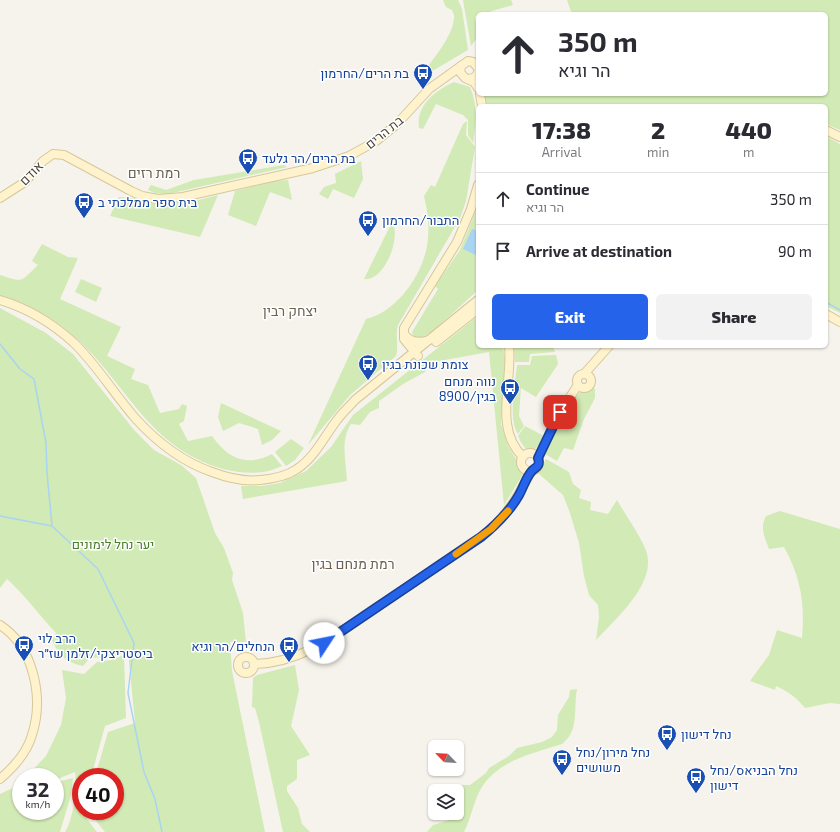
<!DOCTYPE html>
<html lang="en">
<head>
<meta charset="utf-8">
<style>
  body { margin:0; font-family:"Exo 2",Heebo,sans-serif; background:#f2f2f3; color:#2b2b33; height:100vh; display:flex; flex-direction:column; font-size:15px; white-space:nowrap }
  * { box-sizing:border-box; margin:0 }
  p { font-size:13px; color:#7c7c81 }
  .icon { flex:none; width:22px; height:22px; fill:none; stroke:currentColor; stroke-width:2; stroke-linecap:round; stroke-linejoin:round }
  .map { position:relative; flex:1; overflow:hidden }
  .side { position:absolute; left:476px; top:104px; width:352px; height:244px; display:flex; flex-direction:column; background:#fff; border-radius:6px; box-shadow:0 1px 3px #0004 }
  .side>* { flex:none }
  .top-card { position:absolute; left:476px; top:12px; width:352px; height:84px; border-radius:6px; box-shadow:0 1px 3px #0004; background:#fff; color:#2b2b33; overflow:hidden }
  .needle { width:26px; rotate:295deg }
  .tools { position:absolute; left:428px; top:740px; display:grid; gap:8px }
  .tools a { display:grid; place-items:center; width:36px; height:36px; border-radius:6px; background:#fff; box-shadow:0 1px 3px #0004; font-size:20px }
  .speed { position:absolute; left:12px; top:768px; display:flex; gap:8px; font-size:20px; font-weight:700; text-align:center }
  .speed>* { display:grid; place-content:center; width:52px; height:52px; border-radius:50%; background:#fff; box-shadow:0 1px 3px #0004; line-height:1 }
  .speed small { font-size:10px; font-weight:400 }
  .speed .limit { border:6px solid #d22; background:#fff; color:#111 }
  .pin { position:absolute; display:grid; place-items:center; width:34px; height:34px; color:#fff; margin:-17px; border-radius:8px; box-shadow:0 2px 6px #0006 }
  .me { position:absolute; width:44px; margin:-22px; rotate:56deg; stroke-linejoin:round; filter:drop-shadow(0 0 3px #0008) }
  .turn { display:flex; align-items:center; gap:14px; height:84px; padding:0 16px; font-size:18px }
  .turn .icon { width:52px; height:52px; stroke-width:2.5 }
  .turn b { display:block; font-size:28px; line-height:34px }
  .eta { display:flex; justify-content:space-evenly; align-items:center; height:68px; text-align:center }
  .eta b { font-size:24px; font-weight:800; line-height:28px }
  .action { display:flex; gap:8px; margin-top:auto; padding:8px 16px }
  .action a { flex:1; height:46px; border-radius:6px; background:#2563eb; color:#fff; font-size:16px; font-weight:800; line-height:46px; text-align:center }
  .action a+a { background:#f2f2f3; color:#2b2b33 }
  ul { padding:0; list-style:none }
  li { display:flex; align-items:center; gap:12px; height:52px; padding:0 16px; border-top:1px solid #e1e1e2 }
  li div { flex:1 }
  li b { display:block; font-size:15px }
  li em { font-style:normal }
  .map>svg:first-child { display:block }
  .green { fill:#d2eab5 }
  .water { fill:#a9d4f2 }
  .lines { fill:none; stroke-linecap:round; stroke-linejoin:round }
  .stream { stroke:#a9d4f2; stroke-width:1.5 }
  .secondary-casing { stroke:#d6c79b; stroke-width:10 }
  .secondary { stroke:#fff3cd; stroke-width:8 }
  .route-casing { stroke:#184099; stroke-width:10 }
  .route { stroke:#2563eb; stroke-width:7 }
  .slow { stroke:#f59e0b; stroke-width:7 }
  .labels { text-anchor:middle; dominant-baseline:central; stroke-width:3; stroke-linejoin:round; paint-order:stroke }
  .transit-label { font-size:13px; fill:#164399; stroke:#fff; text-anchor:start }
  .street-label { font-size:13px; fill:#4b4439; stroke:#fff }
  .park-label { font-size:13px; fill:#4a7f2a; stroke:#fff }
  .neighbourhood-label { font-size:14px; fill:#6e6250; stroke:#fff }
</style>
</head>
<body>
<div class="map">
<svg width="840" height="832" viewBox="0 0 840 832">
  <rect width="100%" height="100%" fill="#f6f3ec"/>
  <g class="green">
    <path d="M443,0H458L462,9L468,50L417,80C429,65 452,38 454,19C455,16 453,13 452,10L446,7Z"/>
    <polygon points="463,0 511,0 513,5 475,16 477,38 471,46"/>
    <polygon points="567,0 840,0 840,130 826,124 826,106 485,106 485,94 826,94 826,14 572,14"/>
    <path d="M454,82L470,87C478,105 476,124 473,143L468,135V120L463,115L436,104L423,129L419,128C416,105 435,91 454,82Z"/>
    <path d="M467,121L466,135L475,147L466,201L460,218L398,325C395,335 399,346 396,356L350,395L308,445L366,319C397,312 422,275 427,246C430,228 428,213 424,196L431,185L435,187L463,124Z"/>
    <polygon points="826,136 840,144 840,313 826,306"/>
    <polygon points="361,161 363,179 354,198 333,189 328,199 319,194 324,187 336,183 335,174"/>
    <polygon points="284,165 287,167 168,194 155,193 148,190 151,185 166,190 194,180"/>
    <polygon points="288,180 292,200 270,192 256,226 228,215 235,191 274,181"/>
    <polygon points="218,195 200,237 110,216 119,197 134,198 153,203 199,200"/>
    <polygon points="478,206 478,290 433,331 421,338 414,337 412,332 438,289 435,286 460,250"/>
    <path d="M392,222C402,237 384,282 364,279Z"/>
    <path d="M42,244L68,257L78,258L60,299L121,327L107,356L135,369L131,379L148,385L160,413L179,409L182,404L187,406L184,421L179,424L188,441L212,436C228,459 247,467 272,454L282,466C264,475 243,474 223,469C147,447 129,386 76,338C55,318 27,303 0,295V275C24,283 20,282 38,265L32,261Z"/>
    <polygon points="81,279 102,288 96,302 75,292"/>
    <path d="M0,308L46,333L73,354L135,431L154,450L181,465L196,478L215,533L224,548L233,573L232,580L243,613L246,642H230L232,671L265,832H105L88,811H115V777H95L108,732L135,723L128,651L116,656L90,658L83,666C66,662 59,656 52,640L56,633C39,615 25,595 7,579L0,588Z"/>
    <path d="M478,316V346H503L505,359L501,424L508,446L523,471L522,476L504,505L489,352L428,363L425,372L403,384L379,401V408L370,412L360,425L351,424C340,440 346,462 347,481L243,499L241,486H261L280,483L306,471L331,447L353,415Z"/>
    <polygon points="514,346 553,346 555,352 530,354 529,362 515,362"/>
    <path d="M556,355L558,364L536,397L521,388L519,416L524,426L518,434C508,420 515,383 517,365H530L532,356Z"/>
    <path d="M590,386L595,389V398L584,419L573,450L564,448L557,461L545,454C553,436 571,393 590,386Z"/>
    <polygon points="221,403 281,431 272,440 262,445 258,429 239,423 223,431 218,417"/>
    <path d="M525,426L544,436C535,455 526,455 518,436Z"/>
    <polygon points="291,439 304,448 295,460 286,466 275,452"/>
    <path d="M546,459L569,472L573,484L581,490L579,498L591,502L590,510L608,514L617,500C626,516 638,532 645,548C660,581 616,618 596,640L599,617L598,605L589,595L584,576L579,543L570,513L563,495L538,473Z"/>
    <path d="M780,511L840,529V704L830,703L805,708C797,698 789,692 776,686L775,690L750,681L769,655L777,630L802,638C805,603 801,578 784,547L769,549C764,536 760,528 766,516Z"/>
    <path d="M124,655L126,718L105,726L91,777H81V811L97,832H65C73,820 78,787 75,772L55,780V777H26L46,756L61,725L66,698L62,670L84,674L97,662L111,660Z"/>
    <polygon points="295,665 299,690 291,726 310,755 297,760 297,779 287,786 287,791 298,808 302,824 310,832 283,832 259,722 255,708 252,707 253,678 257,675"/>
    <path d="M577,689C573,710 580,730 562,744C534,753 499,760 482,787C473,801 472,817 464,832H427L433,825L449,820L454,813H457L458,785H470L486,773L489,768L509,756L517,748L542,742L552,737L557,730L558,715L569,697L570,690Z"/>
    <polygon points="73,778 71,795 60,832 0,832 0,794 19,785 21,785 21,811 55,811 55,790 61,781"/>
  </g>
  <polygon class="water" points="472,229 478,231 478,256 463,249"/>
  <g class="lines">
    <g class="stream">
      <polyline points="826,302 840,310"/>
      <polyline points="0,344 20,369 34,379 46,443 47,473 52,526"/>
      <polyline points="0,516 52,526 98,569 134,643 128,693 144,772 155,799 162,832"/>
    </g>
    <defs>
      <g id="secondary">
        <path d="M478,68L473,62L468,61L461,66L460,72L465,78C471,80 476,78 478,72"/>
        <polyline points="467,79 474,82 478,88"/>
        <polyline points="480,94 482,106"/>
        <polyline points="826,130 840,137"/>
        <polyline points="0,198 25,182 43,161 53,154 64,155 131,191 142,196 158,199 183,197 313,168 349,156 376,141 397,124 429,89 461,66"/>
        <path d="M0,300C27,308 52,323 73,342C97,365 114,394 136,419C157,442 183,462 212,472C228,478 243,482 260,480C271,479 287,476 297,469C315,457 324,437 337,420C342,413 349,407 355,400L478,300"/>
        <polyline points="826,314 840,322"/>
        <path d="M405,335C411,343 420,343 429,340"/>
        <polyline points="436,342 478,309"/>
        <path d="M509,346C513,382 493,428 523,457"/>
        <polyline points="418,356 404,339 404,328 457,242 471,209 478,185"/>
        <polyline points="585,373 609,346"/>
        <circle cx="584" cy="381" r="7"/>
        <circle cx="530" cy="462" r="9"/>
        <polyline points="538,458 560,412 578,385"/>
        <path d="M0,625C34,647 44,698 32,735C27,753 14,767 0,779"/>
        <circle cx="246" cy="665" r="8"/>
        <path d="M255,664C304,663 341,631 380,605C414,583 447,559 481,537C505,519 518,497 531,471"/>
      </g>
    </defs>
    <use href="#secondary" class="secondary-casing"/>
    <use href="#secondary" class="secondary"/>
  </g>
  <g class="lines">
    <defs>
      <path id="route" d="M324,643L481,537C496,525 510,511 519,495C523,488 526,478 531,472C535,467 541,467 538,458L560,412"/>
    </defs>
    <use href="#route" class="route-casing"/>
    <use href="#route" class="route"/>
    <polyline class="slow" points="456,554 491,529 508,511"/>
  </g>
  <defs>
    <symbol id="bus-pin" viewBox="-11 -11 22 30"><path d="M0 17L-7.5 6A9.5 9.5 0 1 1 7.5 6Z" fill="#1a4fb4" stroke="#fff"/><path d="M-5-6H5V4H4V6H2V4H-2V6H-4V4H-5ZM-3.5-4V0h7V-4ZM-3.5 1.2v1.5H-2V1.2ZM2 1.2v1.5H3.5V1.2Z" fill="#fff"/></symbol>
  </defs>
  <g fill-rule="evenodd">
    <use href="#bus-pin" x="412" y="62" width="22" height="30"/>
    <use href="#bus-pin" x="237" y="147" width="22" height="30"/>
    <use href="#bus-pin" x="73" y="191" width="22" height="30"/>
    <use href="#bus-pin" x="357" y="209" width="22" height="30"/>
    <use href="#bus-pin" x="357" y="353" width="22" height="30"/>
    <use href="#bus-pin" x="499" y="377" width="22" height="30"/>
    <use href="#bus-pin" x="13" y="634" width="22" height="30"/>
    <use href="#bus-pin" x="278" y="635" width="22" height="30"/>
    <use href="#bus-pin" x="656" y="723" width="22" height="30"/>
    <use href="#bus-pin" x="551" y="748" width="22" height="30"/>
    <use href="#bus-pin" x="685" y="766" width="22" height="30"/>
  </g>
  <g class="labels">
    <g class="transit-label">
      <text x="409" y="73" text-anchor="end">בת הרים/החרמון</text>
      <text x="262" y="158">בת הרים/הר גלעד</text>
      <text x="98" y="202">בית ספר ממלכתי ב</text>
      <text x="382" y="220">התבור/החרמון</text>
      <text x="382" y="364">צומת שכונת בגין</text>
      <text x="496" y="381" text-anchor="end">נווה מנחם<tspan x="496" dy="15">בגין/8900</tspan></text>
      <text x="38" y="638">הרב לוי<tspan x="38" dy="15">ביסטריצקי/זלמן שז״ר</tspan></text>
      <text x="275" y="646" text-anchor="end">הנחלים/הר וגיא</text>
      <text x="681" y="734">נחל דישון</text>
      <text x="576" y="752">נחל מירון/נחל<tspan x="576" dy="15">משושים</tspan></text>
      <text x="710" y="770">נחל הבניאס/נחל<tspan x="710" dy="15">דישון</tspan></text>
    </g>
    <g class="street-label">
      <text transform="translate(384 132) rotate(-39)">בת הרים</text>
      <text transform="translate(31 173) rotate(-45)">אודם</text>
    </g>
    <g class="park-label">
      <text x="113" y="544">יער נחל לימונים</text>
    </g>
    <g class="neighbourhood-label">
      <text x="154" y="172">רמת רזים</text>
      <text x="290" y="310">יצחק רבין</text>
      <text x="353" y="563">רמת מנחם בגין</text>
    </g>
  </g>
</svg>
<div class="tools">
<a><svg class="needle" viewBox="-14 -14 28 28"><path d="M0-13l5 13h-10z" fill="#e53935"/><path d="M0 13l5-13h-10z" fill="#7c7c81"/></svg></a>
<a><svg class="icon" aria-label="layers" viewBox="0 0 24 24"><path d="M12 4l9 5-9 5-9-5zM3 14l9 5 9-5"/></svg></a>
</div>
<div class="speed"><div>32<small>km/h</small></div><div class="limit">40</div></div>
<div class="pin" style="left:560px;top:412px;background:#d93025"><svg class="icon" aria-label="arrive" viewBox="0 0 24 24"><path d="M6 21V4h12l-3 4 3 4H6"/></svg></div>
<svg class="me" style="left:324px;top:643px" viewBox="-20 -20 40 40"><circle r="19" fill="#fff"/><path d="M0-13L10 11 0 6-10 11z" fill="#2563eb"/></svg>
<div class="top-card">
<div class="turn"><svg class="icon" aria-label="ahead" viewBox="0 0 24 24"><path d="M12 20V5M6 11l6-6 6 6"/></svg><div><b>350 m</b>הר וגיא</div></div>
</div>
<section class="side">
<div class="eta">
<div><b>17:38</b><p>Arrival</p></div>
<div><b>2</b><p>min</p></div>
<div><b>440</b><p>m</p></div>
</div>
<ul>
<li><svg class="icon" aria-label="ahead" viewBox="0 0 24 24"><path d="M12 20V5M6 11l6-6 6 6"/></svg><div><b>Continue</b><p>הר וגיא</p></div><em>350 m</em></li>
<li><svg class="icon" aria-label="arrive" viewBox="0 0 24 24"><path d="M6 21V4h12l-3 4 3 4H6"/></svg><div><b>Arrive at destination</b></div><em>90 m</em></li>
</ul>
<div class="action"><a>Exit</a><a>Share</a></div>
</section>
</div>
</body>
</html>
